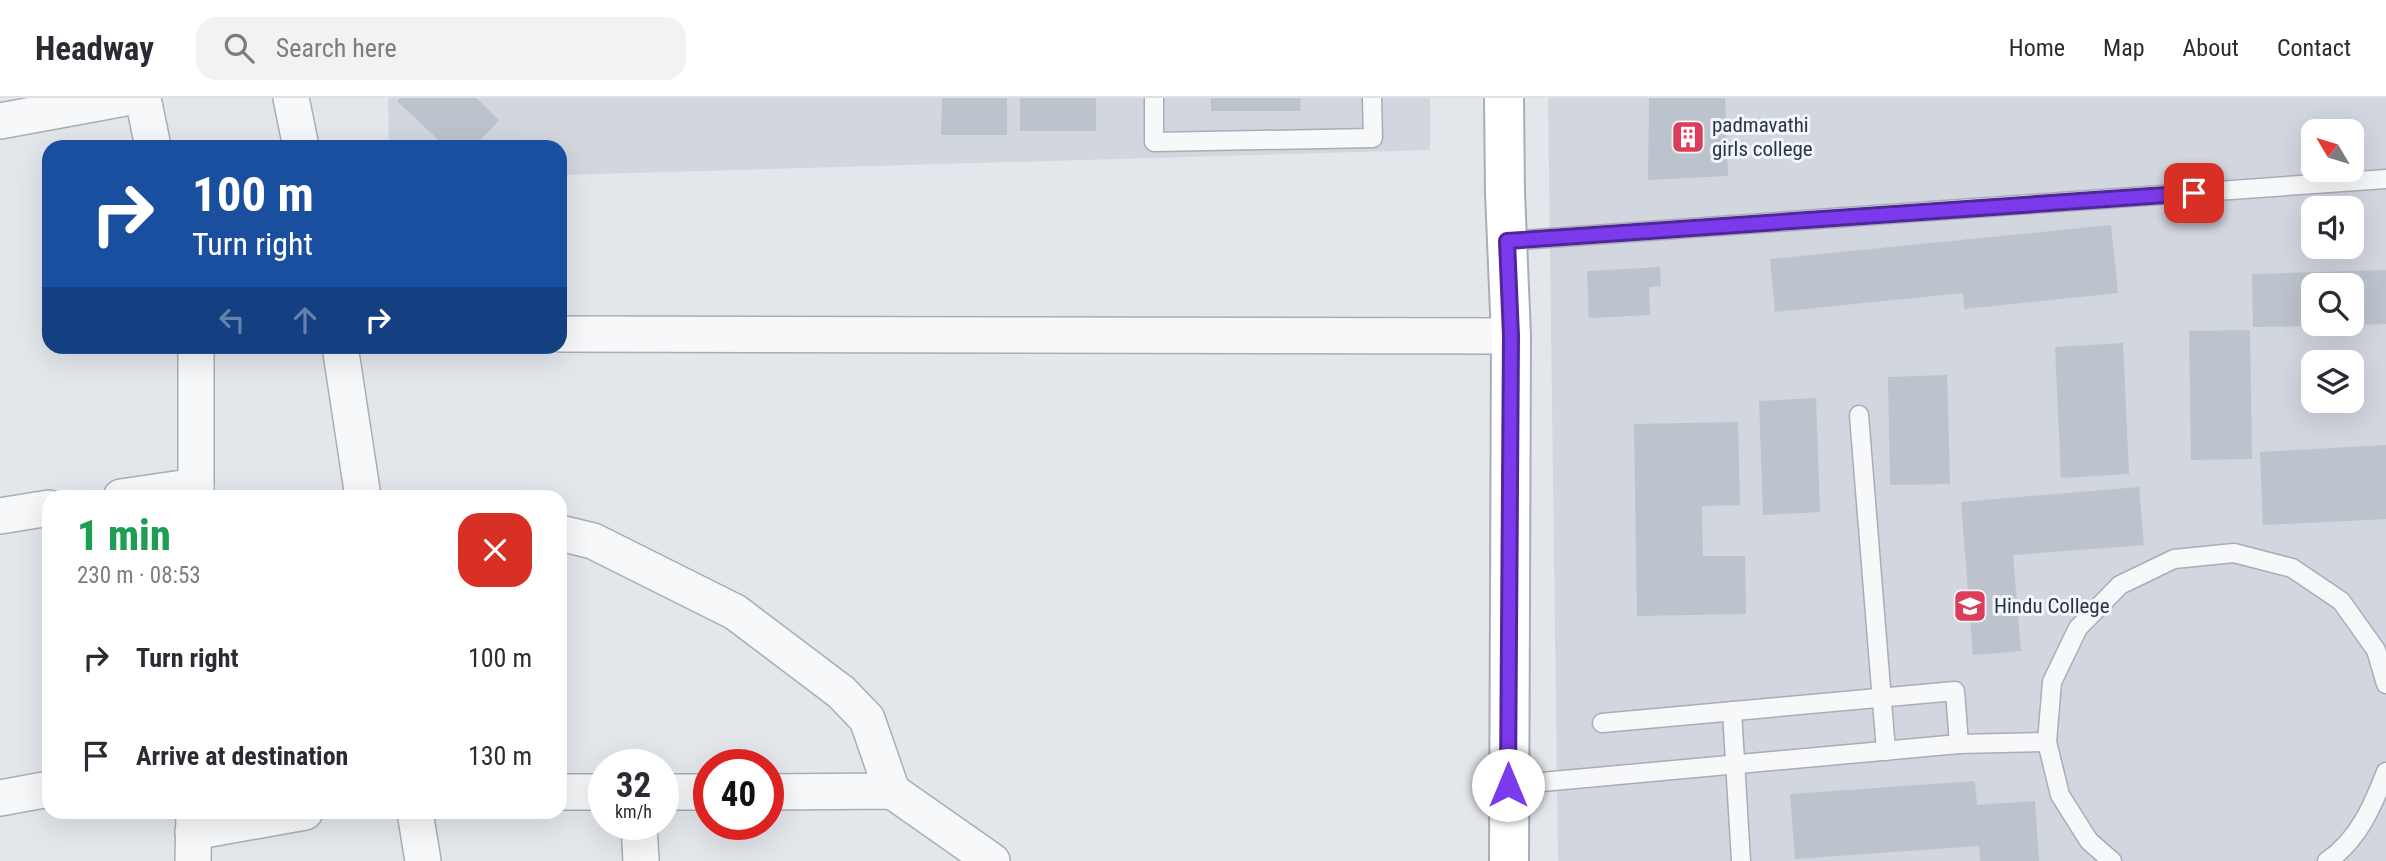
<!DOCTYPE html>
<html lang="en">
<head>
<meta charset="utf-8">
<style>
  body { margin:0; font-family:"Roboto Condensed",sans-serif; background:#f2f2f3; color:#2b2b33; height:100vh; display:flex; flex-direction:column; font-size:26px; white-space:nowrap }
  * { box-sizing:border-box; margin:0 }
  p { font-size:23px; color:#7c7c81 }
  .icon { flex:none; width:38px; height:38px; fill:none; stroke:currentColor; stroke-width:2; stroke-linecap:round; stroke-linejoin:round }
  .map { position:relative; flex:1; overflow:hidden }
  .side { position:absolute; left:42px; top:392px; width:525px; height:329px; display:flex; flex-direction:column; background:#fff; border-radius:21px; box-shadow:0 7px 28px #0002 }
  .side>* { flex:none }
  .hud { position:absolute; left:42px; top:42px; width:525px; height:214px; border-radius:21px; box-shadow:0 7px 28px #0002; background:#1a4fa0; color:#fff; overflow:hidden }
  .needle { width:46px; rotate:308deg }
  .buttons { position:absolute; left:2301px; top:21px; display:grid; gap:14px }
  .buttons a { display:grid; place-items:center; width:63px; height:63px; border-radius:14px; background:#fff; box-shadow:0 7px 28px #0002; font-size:35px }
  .speed { position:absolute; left:588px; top:651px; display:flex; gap:14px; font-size:35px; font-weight:700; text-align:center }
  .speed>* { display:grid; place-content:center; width:91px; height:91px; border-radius:50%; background:#fff; box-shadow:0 7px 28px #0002; line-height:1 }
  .speed small { font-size:18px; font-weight:400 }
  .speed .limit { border:10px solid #d22; background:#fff; color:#111 }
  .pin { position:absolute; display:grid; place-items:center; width:60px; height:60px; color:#fff; margin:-30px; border-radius:14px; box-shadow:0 4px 10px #0006 }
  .me { position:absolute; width:77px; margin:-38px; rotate:0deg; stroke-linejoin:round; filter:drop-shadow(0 0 5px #0008) }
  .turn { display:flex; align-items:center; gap:24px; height:147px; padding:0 35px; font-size:32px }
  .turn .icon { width:91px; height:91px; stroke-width:2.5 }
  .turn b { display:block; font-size:49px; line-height:60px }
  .lanes { display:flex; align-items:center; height:66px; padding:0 35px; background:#0003; justify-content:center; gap:35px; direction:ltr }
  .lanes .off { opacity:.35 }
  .round { display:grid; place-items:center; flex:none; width:74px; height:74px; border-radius:21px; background:#f2f2f3 }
  .headline { display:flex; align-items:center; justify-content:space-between; height:119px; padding:0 35px }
  h1 { font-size:42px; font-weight:800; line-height:52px; color:#1e9e55 }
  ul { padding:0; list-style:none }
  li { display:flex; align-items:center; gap:21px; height:98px; padding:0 35px }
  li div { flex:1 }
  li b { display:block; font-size:26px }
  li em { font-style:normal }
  header { display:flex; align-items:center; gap:42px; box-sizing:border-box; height:98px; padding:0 35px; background:#fff; border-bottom:2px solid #e1e1e2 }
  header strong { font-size:33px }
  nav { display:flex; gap:38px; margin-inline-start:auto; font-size:24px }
  .search { width:490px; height:63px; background:#f2f2f3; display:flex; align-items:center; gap:18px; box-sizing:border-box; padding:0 24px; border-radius:21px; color:#7c7c81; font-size:26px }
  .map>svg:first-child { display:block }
  .built { fill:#d1d6df; fill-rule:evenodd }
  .building { fill:#bcc3cd }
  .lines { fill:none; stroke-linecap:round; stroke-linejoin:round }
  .lane-casing { stroke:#a7aeb7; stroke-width:21 }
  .street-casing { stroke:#a7aeb7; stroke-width:38 }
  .secondary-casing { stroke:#a7aeb7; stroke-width:42 }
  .lane { stroke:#f6f8fa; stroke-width:18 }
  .street { stroke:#f6f8fa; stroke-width:35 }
  .secondary { stroke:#fff; stroke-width:38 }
  .route-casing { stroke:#51269a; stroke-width:18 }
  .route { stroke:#7c3aed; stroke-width:12 }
  .labels { text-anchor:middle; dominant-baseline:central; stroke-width:6; stroke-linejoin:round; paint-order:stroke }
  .poi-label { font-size:21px; fill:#293547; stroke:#f3f6f9; text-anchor:start }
</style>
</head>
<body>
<header>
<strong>Headway</strong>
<div class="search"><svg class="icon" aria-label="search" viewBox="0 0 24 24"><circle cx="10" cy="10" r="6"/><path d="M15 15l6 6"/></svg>Search here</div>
<nav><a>Home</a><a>Map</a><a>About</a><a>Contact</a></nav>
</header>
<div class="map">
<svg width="2386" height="763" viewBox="0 0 2386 763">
  <rect width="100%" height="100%" fill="#e3e7ec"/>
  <g class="built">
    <polygon points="388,0 1430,0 1430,52 560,77 560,49 389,49"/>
    <path d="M1548,0H2386V763H1558ZM2314,33H2352V72H2314ZM2314,110H2352V149H2314ZM2314,187H2352V226H2314ZM2314,264H2352V303H2314Z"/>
  </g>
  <g class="building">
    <polygon points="400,0 476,0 499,22 474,49 446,49 397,3"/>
    <polygon points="942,0 1007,0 1007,37 941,37"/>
    <rect x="1020" y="0" width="76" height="33"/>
    <polygon points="1211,0 1301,0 1300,13 1211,13"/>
    <polygon points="1649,0 1725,0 1728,78 1648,82"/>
    <polygon points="2111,127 2118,195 1964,211 1963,195 1775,214 1770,161"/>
    <polygon points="1660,169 1661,188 1649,189 1650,217 1589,220 1587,173"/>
    <polygon points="2386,172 2386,226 2352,227 2352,187 2314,187 2314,228 2253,229 2252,176"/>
    <polygon points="2250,232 2252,361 2191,362 2189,233"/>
    <polygon points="2123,245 2129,376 2061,380 2055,249"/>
    <polygon points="1947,277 1950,386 1890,387 1888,279"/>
    <polygon points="1816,300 1820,414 1763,417 1759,303"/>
    <polygon points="1738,324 1740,407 1702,408 1703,458 1745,458 1746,516 1637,518 1634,326"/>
    <polygon points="2386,347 2386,421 2263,427 2260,354"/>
    <polygon points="2139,389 2144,447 2013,457 2021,553 1973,557 1961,404"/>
    <polygon points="1975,683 1977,707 2035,703 2039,763 1980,763 1979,748 1795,761 1790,696"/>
  </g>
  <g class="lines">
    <defs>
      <g id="lane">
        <polyline points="1154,0 1154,44 1373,40 1372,0"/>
        <polyline points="1507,143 2386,81"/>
        <polyline points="1859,317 1886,653"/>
        <polyline points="1732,613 1741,763"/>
        <polyline points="1959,646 2047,644"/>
        <polyline points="1509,687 1959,646 1955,593 1602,625"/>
        <polyline points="2112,763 2089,743 2060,697 2047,644 2052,584 2078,530 2120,487 2174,461 2234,455 2292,470 2341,503 2376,552 2386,586"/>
        <path d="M2327,763C2358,743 2373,707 2386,674"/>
      </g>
      <g id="street">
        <polyline points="143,0 153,49"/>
        <polyline points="291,0 301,49"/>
        <polyline points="0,23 125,0"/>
        <polyline points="560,236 1511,238"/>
        <polyline points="196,248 196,399"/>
        <polyline points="340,248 363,399"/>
        <polyline points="121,399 196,388"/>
        <polyline points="0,418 49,410"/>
        <polyline points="560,435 593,443 735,514 841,594 867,621 892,693"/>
        <polyline points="560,694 604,694"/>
        <polyline points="663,694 709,694"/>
        <polyline points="768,694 892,693 992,763"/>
        <polyline points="0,700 49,691"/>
        <polyline points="415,714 423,763"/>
        <polyline points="639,726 641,763"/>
        <polyline points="193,734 305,714"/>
        <polyline points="193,763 194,714"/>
      </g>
      <polyline id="secondary" points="1504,0 1505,95 1511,238 1509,763"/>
    </defs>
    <use href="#lane" class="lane-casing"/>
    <use href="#street" class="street-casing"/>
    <use href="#secondary" class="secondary-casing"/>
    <use href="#lane" class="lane"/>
    <use href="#street" class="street"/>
    <use href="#secondary" class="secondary"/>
  </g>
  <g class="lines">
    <defs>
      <polyline id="route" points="1508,687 1511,238 1507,143 2194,95"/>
    </defs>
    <use href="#route" class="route-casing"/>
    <use href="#route" class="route"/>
  </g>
  <defs>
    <symbol id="building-square" viewBox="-11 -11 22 22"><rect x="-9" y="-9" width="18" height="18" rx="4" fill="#dc3d5a" stroke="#f3f6f9"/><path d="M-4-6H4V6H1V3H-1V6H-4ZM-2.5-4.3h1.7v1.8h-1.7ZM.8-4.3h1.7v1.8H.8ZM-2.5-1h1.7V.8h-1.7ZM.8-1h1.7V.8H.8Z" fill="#fff"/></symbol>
    <symbol id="university-square" viewBox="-11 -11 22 22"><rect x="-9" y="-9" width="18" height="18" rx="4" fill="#dc3d5a" stroke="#f3f6f9"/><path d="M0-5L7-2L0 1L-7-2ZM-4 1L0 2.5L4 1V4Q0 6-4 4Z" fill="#fff"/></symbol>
  </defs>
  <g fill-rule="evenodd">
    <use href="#building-square" x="1669" y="20" width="38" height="38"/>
    <use href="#university-square" x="1951" y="489" width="38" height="38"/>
  </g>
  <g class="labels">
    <g class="poi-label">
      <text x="1712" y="27">padmavathi<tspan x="1712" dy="24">girls college</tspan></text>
      <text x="1994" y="508">Hindu College</text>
    </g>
  </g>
</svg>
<div class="buttons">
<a><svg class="needle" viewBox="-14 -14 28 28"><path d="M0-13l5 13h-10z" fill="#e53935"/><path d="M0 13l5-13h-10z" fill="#7c7c81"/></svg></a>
<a><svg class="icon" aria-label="sound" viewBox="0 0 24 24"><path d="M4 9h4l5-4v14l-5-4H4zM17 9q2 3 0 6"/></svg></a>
<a><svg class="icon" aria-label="search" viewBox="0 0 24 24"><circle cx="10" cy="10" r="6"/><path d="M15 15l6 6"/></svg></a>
<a><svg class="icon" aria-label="layers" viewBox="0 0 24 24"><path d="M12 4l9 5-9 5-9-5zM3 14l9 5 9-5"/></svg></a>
</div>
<div class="speed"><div>32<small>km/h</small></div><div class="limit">40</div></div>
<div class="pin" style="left:2194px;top:95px;background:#d93025"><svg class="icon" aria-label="arrive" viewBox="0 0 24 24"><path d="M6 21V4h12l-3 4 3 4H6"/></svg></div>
<svg class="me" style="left:1508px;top:687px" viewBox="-20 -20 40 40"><circle r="19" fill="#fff"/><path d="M0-13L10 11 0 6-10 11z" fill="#7c3aed"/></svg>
<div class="hud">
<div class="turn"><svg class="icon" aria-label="right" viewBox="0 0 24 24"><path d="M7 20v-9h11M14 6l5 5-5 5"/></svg><div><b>100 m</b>Turn right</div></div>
<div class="lanes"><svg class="icon off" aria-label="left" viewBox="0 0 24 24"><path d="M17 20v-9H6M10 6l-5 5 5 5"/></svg><svg class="icon off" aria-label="ahead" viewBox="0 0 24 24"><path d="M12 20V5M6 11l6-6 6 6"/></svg><svg class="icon" aria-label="right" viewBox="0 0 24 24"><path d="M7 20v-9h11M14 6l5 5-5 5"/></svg></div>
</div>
<section class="side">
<div class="headline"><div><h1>1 min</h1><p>230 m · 08:53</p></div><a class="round" style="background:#d93025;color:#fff"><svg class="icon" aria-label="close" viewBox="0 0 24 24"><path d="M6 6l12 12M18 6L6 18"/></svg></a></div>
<ul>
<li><svg class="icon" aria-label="right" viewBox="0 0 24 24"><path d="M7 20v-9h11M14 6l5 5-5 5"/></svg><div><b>Turn right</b></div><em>100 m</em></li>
<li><svg class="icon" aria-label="arrive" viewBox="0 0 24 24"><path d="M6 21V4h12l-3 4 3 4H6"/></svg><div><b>Arrive at destination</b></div><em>130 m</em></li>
</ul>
</section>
</div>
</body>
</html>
